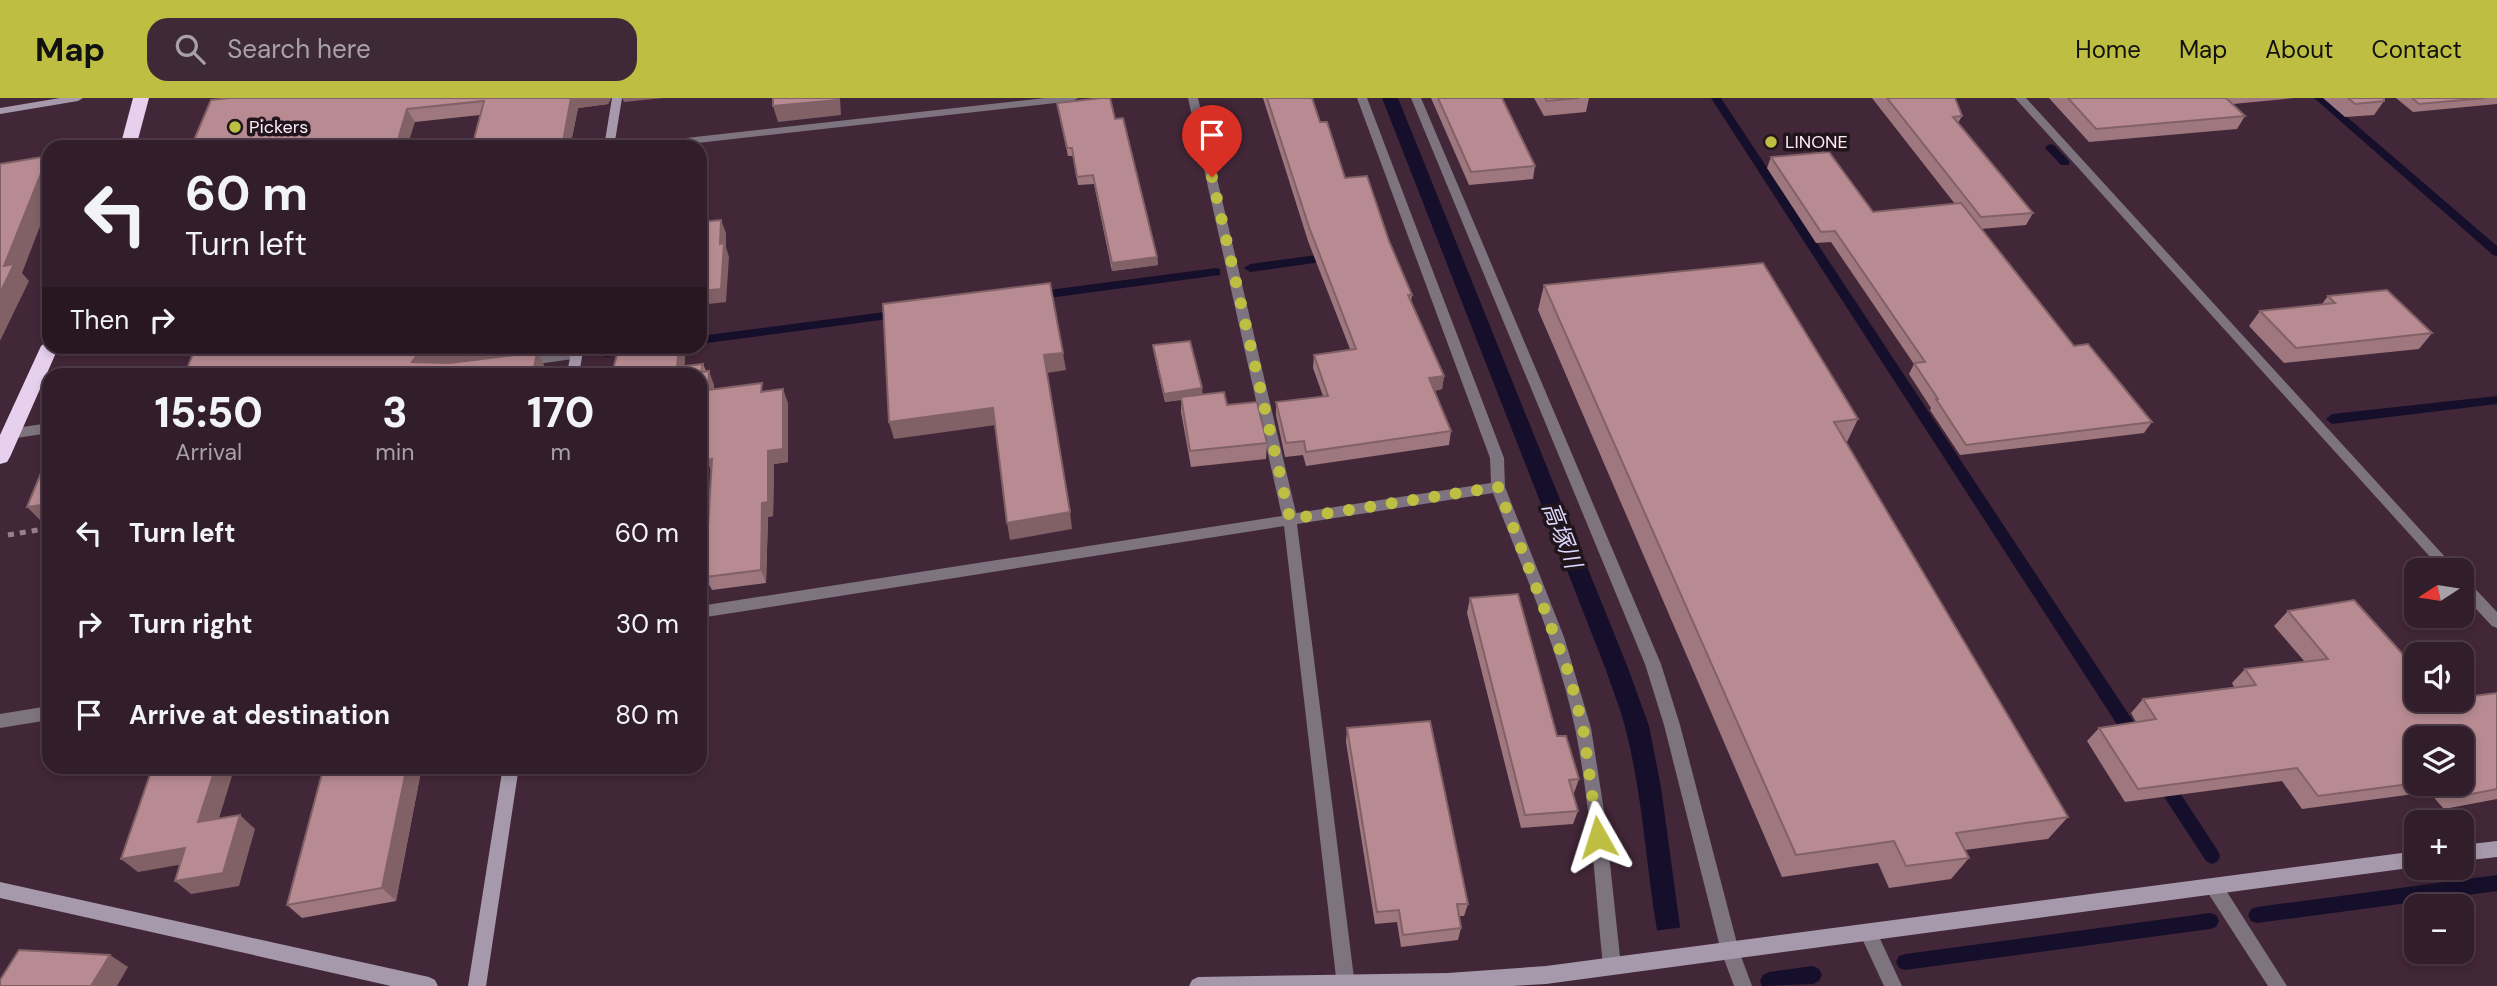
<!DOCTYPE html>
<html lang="en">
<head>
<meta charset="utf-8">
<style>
  body { margin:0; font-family:"DM Sans","Noto Sans JP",sans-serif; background:#3d2a36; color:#f1f3f6; height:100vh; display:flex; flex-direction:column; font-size:26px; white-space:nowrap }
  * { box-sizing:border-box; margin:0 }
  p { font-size:23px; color:#a8a2a8 }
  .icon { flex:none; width:38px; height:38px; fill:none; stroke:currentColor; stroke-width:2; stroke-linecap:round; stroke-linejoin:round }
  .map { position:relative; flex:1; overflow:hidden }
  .sheet { position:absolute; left:42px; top:270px; width:665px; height:406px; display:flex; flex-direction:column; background:#321d2a; border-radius:21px; box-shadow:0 4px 10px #0003,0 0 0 2px #4d3b47 }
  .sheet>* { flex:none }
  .hud { position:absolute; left:42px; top:42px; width:665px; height:214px; border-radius:21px; box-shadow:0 4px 10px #0003,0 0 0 2px #4d3b47; background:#321d2a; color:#f1f3f6; overflow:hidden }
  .needle { width:46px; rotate:258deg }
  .fabs { position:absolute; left:2404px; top:460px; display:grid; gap:14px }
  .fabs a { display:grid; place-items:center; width:70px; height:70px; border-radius:14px; background:#321d2a; box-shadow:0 4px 10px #0003,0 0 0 2px #4d3b47; font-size:35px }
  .pin { position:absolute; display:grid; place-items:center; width:60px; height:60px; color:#fff; margin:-72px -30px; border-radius:50% 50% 50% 0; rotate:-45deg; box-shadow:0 0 7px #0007 }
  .pin .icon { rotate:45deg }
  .me { position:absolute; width:77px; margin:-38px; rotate:354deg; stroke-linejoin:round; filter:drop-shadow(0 0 5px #0008) }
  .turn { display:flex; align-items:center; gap:24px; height:147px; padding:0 28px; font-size:32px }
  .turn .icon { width:91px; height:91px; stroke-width:2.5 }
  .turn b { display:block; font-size:49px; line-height:60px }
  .then { display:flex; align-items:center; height:66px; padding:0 28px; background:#0003; gap:14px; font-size:26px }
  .eta { display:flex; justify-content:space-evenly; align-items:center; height:119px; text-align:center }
  .eta b { font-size:42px; font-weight:800; line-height:49px }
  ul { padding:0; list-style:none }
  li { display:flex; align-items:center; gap:21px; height:91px; padding:0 28px }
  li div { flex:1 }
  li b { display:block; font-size:26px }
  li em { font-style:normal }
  header { display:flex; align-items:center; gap:42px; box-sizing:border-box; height:98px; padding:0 35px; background:#bebf42; color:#111 }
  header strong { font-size:33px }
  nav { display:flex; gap:38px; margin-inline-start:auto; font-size:24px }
  .search { width:490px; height:63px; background:#3d2a36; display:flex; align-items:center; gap:18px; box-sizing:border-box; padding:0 24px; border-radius:21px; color:#a8a2a8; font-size:26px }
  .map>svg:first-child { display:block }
  .water { fill:#160f2b }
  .pier { fill:#422738 }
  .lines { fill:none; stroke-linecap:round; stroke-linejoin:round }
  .stream { fill:#160f2b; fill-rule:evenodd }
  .path { stroke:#97808e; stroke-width:5; stroke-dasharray:6 6; stroke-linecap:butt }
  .lane { fill:#7d7480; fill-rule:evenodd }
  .street { fill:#7d7480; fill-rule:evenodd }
  .secondary { fill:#a799ac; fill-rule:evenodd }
  .highway { fill:#e6d0ee; fill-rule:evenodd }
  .wall { fill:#9e787e; fill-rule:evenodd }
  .shaded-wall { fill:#816166 }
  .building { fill:#b88b92; stroke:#816166; stroke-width:2 }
  .route { stroke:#bebf42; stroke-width:12; stroke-dasharray:0 21.6 }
  .poi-dot { fill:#bebf42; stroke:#21151c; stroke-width:2.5 }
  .labels { text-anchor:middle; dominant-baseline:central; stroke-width:7; stroke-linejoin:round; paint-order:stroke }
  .far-poi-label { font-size:18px; fill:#fdebf6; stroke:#21151c; text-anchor:start }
  .water-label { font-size:23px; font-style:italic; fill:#dcd7fc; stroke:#21151c }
</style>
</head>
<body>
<header>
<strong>Map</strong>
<div class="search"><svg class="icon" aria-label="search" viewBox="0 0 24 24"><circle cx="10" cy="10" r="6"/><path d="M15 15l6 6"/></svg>Search here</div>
<nav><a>Home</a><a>Map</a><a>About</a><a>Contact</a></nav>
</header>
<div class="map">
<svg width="2497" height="888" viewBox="0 0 2497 888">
  <rect width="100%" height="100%" fill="#422738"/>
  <path class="water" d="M1382,0H1398L1628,570L1649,628L1661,689L1684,858H1662C1646,783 1645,704 1625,629C1620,609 1612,591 1606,572Z"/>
  <polygon class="pier" points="1684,829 1687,857 1696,888 1670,888 1659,859 1653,833"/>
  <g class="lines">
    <g class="stream">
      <polygon points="1711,0 1721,0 2141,635 2143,640 2141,645 2135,647 2129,645"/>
      <polygon points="2314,0 2325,0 2497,148 2497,158 2493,157"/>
      <polygon points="2050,46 2054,47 2069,63 2069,67 2061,67 2046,51 2045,49"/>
      <polygon points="1332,155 1338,159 1336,162 1250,174 1244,170 1250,166"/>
      <polygon points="1216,170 1220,171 1220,177 1034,202 1028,198 1034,194"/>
      <polygon points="900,212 906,216 904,219 700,246 700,238"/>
      <polygon points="621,248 660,248 654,252 605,259 599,255 601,252"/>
      <polygon points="2497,298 2497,306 2332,326 2326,321 2332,316"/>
      <polygon points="2163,676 2169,678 2218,753 2220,758 2218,763 2212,766 2206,763 2157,688 2155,683 2157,678"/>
      <polygon points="2497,777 2497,793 2257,825 2251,823 2248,817 2251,811 2257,809"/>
      <polygon points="2210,815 2216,817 2219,823 2216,829 2210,831 1905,872 1899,870 1896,864 1899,858 1905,856"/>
      <polygon points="1813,868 1819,871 1822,877 1819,883 1813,886 1762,888 1760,883 1763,877 1769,874"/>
    </g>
    <polyline class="path" points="8,437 49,430"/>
    <polygon class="lane" points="49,325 49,335 10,341 3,336 10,331"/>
    <g class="street">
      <polygon points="1045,0 1078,0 1073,3 662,49 628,49 633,46"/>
      <path d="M1188,0H1198L1296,415L1491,385L1490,360L1357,0H1367L1504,360L1505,389L1564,539L1591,630L1605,719L1621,868L1618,874L1612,876L1606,874L1603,868C1595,789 1591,709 1575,630C1558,549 1523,472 1493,395L1297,426L1355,888H1337L1284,428L700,520V508L1282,418Z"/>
      <polygon points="1411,0 1421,0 1661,566 1680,627 1739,853 1752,888 1734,888 1721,853 1664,627 1645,566"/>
      <polygon points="2015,0 2026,0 2457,472 2442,472"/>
      <polygon points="576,253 582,257 580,260 523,268 517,264 523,260"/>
      <polygon points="2462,480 2467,482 2497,514 2497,530 2492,528 2462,496"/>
      <polygon points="49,608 49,622 0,630 0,616"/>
      <polygon points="2214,781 2220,783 2287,888 2268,888 2208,795 2206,789 2208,783"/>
      <polygon points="1868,826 1874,828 1902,888 1884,888 1859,834 1862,828"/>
    </g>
    <g class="secondary">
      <polygon points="60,0 83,0 78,3 0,16 0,10"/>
      <polygon points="612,0 622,0 614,49 604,49"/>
      <polygon points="572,248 584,248 579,276 567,276"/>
      <polygon points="503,668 519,668 486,888 468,888"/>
      <polygon points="2497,743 2497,759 2462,763 2462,747"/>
      <polygon points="2417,753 2417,769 1546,886 1512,888 1189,888 1192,882 1198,879 1448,875 1546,868"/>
      <polygon points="0,784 429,879 435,882 438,888 391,888 0,800"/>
    </g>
    <g class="highway">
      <polygon points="133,0 149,0 136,49 120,49"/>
      <polygon points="49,242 49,248 59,248 10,359 7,364 0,366 0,337 41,248"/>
    </g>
  </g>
  <g class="wall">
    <polygon points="229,0 611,0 608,6 578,10 570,49 472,49 480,17 415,24"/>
    <polygon points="1263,0 1312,0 1320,24 1345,80 1389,143 1412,197 1411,204 1444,278 1442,291 1434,293 1451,333 1449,347 1306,368 1303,357 1285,359 1276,317 1276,304 1323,298 1313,270 1314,257 1350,251 1308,143"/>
    <polygon points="1431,0 1502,0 1535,68 1533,81 1469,87"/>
    <polygon points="1534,0 1589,0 1586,14 1544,18"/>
    <polygon points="1872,0 1955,0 1962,18 1958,25 2033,115 2026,127 1981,131 2074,248 2152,324 2144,335 1960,357 1930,312 1931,310 1909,276 1914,266 1831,144 1816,145 1767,70 1771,59 1873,114 1955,106"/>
    <polygon points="2049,0 2295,0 2233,6 2245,18 2237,31 2089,44"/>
    <polygon points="2323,0 2384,0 2384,3 2374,17 2345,19"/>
    <polygon points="2396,0 2497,0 2497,6 2413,14"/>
    <polygon points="1057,5 1115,21 1157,159 1158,167 1112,173 1094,86 1078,87 1073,58 1068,58"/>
    <polygon points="1544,187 1858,321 1846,346 2068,719 2048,741 1965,752 1969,760 1951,781 1889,790 1878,765 1782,779 1538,212"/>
    <polygon points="2328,198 2432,235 2419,251 2284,265 2249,228 2260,213 2322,206"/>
    <polygon points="1153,247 1202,290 1202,297 1227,307 1267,345 1266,361 1191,369 1181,314 1181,302 1165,304 1154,256"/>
    <polygon points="619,248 686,248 684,268 703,266 706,273 714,287 714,291 765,294 788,305 788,364 774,366 773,418 768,419 766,485 712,492 705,479 711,372 707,363 700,364 700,276"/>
    <polygon points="1470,500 1557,638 1579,681 1574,695 1573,695 1578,713 1573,726 1521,730 1467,515"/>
    <path d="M2288,513L2417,602L2473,598L2497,595V701L2444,711L2429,694L2302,711L2282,683L2125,704L2087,643L2099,630L2136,624L2131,615L2143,601L2234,589L2232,585L2245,571L2305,564L2274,528ZM2417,640L2462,686H2417Z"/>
    <polygon points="1347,630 1468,806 1464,818 1459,818 1461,830 1458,842 1401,849 1397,824 1375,826 1346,644"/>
    <polygon points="324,668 422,668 396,803 302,820 287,807"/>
  </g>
  <g class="shaded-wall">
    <polygon points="571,0 611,0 608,6 578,10 570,49 562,49"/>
    <polygon points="622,0 664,0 624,4"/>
    <polygon points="840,0 841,17 778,24 773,8"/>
    <polygon points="407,11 415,24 407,49 378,49"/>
    <polygon points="48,58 49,59 49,105 22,175 29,183 0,243 0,195 4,168"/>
    <polygon points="721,122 726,135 726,149 729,159 726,204 700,207 700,193 720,146"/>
    <polygon points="1157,159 1158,167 1112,173 1112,165"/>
    <polygon points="479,248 548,248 547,254 538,255 544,267 543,276 427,270 412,264 418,256"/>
    <polygon points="679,248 686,248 684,276 677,269"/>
    <polygon points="1063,255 1066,272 1047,275 1044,257"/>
    <polygon points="709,273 714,287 713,305 708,292"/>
    <polygon points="1444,278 1442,291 1427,294 1429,280"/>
    <polygon points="1202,290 1203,298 1165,304 1164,296"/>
    <polygon points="783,291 788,305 788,364 774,366 773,418 768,419 766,485 761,472 762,405 768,353"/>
    <polygon points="993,310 996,327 894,341 889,324"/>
    <polygon points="712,361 713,375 707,362"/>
    <polygon points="49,406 49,421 40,422 27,409"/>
    <polygon points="1070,414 1072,431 1010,442 1007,425"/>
    <polygon points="216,668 235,668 214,737 198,724"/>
    <polygon points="407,668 422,668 396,803 382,790"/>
    <polygon points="240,717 255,731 239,788 191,796 175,783"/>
    <polygon points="185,750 201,763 138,774 121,761"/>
    <polygon points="110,857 128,869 117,888 91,888"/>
  </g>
  <g class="building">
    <polygon points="229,0 571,0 562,49 472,49 484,3 407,11 397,45 379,47 378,49 191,49 211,2"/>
    <polygon points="773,0 837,0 837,2 773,8"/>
    <polygon points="1102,0 1110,0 1115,21 1123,20 1157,159 1112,165 1093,77 1077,79 1072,50 1067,50 1057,5"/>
    <polygon points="1267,0 1312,0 1320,24 1327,24 1345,80 1367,78 1389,143 1412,197 1408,197 1444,278 1429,280 1451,333 1306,354 1304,343 1286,345 1276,304 1328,298 1314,257 1356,251 1309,129"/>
    <polygon points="1438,0 1502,0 1535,68 1471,74"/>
    <polygon points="1545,0 1579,0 1547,3"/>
    <polygon points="1887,0 1955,0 1962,18 1953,19 2033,115 1981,119"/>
    <polygon points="2068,0 2226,0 2245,18 2096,31"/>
    <polygon points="2348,0 2384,0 2384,3 2355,6"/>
    <polygon points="2412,0 2485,0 2419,6"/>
    <polygon points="1829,54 1873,114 1961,105 2074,248 2088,246 2152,324 1966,347 1936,301 1938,301 1914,265 1925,264 1835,133 1821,134 1771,59"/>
    <polygon points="48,58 4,168 14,166 0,195 0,66"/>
    <polygon points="721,122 720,146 724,145 721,191 700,193 700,124"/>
    <polygon points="1763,165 1858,321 1834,324 2068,719 1956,735 1969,760 1906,768 1894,743 1796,757 1544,187"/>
    <polygon points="1050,185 1063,255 1044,257 1070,414 1007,425 993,310 889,324 883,206"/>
    <polygon points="2387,192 2432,235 2296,250 2260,213 2335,205 2328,198"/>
    <polygon points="1190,243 1202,290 1164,296 1153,247"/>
    <polygon points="196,248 479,248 418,256 412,264 450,265 537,254 533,276 185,276"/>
    <polygon points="619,248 679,248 677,269 703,266 701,274 709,273 708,292 762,285 761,294 783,291 783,351 768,353 768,404 762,405 761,472 705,479 712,361 707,362 708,349 700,350 700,276 612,276"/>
    <polygon points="1224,294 1227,307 1257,304 1267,345 1190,353 1181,299"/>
    <polygon points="49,357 49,406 27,409 48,358"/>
    <polygon points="1518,496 1557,638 1566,638 1579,681 1569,682 1578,713 1525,717 1470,500"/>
    <polygon points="2354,502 2417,572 2417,602 2462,602 2462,586 2473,598 2497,595 2497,691 2461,698 2450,686 2462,686 2462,640 2417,640 2417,685 2318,698 2297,670 2138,691 2099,630 2156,621 2143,601 2256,587 2245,571 2328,561 2288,513"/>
    <polygon points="1430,623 1468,806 1457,806 1461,830 1403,837 1399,812 1377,814 1347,630"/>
    <polygon points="153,668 216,668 198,724 240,717 223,775 175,783 185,750 121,761"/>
    <polygon points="324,668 407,668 382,790 287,807"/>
    <polygon points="19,852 110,857 91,888 0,888 0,882"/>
  </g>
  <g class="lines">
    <polyline class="route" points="1212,79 1290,421 1498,389 1569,576 1583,629 1598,739"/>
  </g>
  <g class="poi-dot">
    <circle cx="235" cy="29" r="7"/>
    <circle cx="1771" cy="44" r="7"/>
  </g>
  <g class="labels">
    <g class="far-poi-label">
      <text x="249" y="29">Pickers</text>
      <text x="1785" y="44">LINONE</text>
    </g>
    <g class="water-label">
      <text transform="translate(1562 437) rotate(69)">高塚川</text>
    </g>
  </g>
</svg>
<div class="fabs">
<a><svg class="needle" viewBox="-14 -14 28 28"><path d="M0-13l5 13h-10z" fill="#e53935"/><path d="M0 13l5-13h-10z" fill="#a8a2a8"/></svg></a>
<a><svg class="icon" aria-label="sound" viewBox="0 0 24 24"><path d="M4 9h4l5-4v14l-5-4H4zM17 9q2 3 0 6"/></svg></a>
<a><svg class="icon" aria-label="layers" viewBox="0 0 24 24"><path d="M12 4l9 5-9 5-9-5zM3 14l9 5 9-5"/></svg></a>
<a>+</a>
<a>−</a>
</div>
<div class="pin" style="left:1212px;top:79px;background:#d93025"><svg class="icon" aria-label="arrive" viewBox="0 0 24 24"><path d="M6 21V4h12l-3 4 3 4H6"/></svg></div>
<svg class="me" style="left:1598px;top:739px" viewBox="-20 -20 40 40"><path d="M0-17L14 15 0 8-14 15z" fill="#bebf42" stroke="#fff" stroke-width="4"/></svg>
<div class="hud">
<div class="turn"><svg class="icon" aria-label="left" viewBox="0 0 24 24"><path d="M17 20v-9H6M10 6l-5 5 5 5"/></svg><div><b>60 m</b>Turn left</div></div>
<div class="then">Then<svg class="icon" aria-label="right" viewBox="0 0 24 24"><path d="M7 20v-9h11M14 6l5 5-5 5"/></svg></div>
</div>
<section class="sheet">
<div class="eta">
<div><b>15:50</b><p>Arrival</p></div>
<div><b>3</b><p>min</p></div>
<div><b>170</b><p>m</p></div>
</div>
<ul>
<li><svg class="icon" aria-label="left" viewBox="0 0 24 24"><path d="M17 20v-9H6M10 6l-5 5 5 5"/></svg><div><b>Turn left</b></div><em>60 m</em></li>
<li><svg class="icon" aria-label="right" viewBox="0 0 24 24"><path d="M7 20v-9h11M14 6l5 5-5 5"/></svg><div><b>Turn right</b></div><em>30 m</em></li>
<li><svg class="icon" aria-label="arrive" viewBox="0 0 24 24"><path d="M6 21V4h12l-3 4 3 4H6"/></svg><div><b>Arrive at destination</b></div><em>80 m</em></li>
</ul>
</section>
</div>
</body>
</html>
